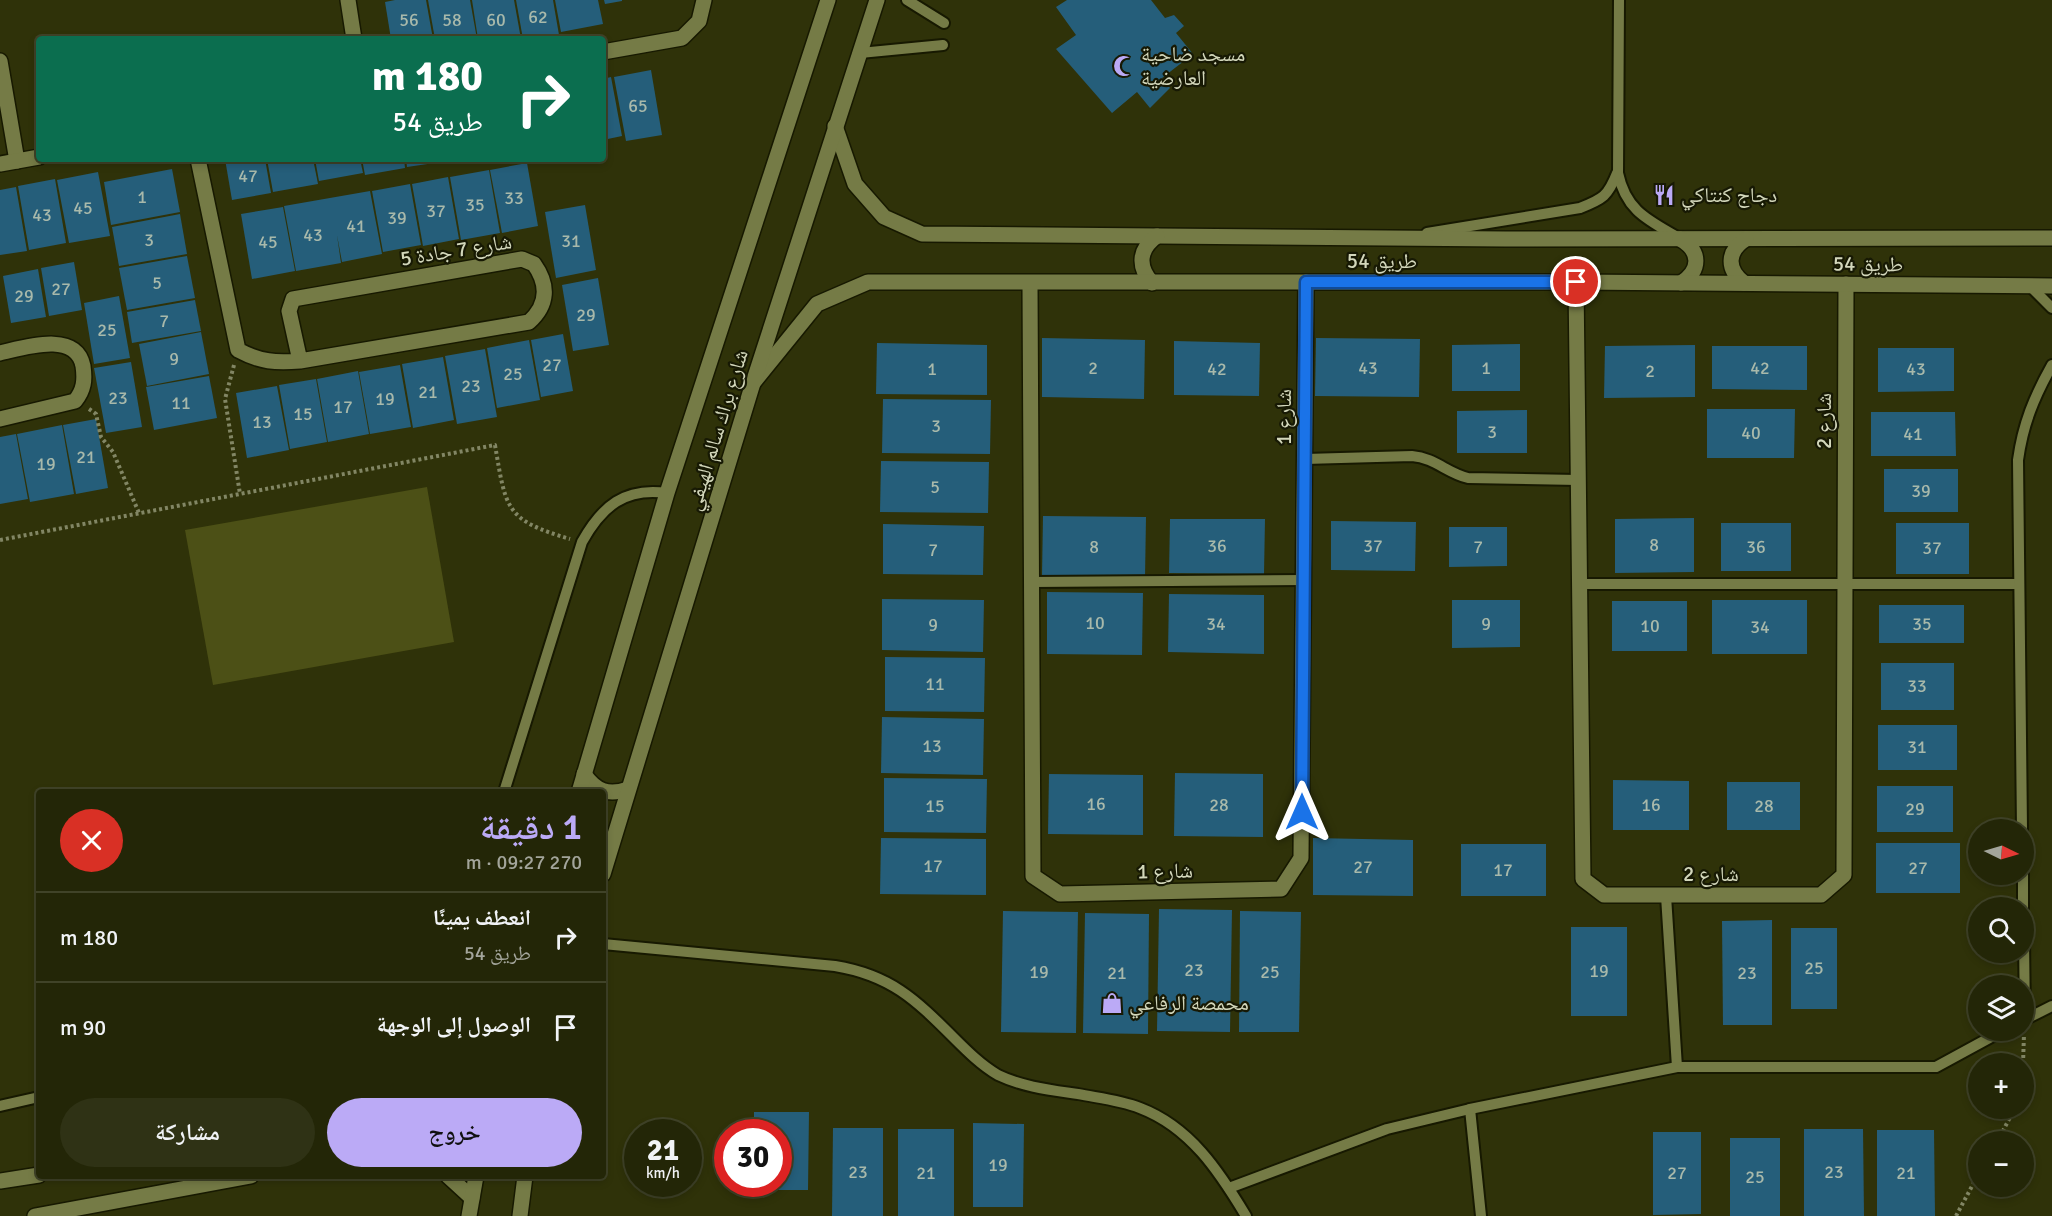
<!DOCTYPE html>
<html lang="ar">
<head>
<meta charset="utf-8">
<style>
  body { margin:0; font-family:Signika,"Noto Naskh Arabic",sans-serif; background:#2f3215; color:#f1f3f6; direction:rtl; height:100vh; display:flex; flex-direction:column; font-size:22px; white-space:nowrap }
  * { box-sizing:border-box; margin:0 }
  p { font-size:20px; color:#a3a59b }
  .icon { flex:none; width:33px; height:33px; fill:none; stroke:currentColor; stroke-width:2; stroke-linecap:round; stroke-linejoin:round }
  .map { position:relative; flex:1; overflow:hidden; direction:ltr }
  .drawer { position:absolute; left:36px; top:789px; width:570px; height:390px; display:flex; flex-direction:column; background:#232607; border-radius:6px; box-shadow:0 3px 9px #0003,0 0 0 2px #404328; direction:rtl }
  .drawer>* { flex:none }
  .guide { position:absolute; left:36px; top:36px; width:570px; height:126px; border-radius:6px; box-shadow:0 3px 9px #0003,0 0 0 2px #404328; direction:rtl; background:#0b6e4f; color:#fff; overflow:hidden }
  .needle { width:39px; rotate:95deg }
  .controls { position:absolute; left:1968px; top:819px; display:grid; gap:12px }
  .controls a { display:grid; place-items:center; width:66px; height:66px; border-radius:50%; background:#232607; box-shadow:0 3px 9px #0003,0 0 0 2px #404328; font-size:30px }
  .speed { position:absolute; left:624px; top:1119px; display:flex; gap:12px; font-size:30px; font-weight:700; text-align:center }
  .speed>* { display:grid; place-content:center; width:78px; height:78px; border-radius:50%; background:#232607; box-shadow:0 3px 9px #0003,0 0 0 2px #404328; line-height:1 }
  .speed small { font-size:15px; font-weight:400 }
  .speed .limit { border:9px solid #d22; background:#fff; color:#111 }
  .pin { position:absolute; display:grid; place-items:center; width:51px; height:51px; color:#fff; margin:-26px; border:3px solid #fff; border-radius:50%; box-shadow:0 2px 6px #0007 }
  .me { position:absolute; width:66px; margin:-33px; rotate:0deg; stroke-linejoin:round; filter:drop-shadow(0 0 4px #0008) }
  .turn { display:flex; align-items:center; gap:21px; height:126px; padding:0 24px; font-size:27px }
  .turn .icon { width:78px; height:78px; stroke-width:2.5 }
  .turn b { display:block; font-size:42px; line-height:51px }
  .round { display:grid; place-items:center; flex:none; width:63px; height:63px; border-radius:32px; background:#2f3215 }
  .headline { display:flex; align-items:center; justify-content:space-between; height:102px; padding:0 24px }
  h1 { font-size:36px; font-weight:600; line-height:45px; color:#bbaaf6 }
  .button { display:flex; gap:12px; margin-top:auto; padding:12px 24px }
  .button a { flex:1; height:69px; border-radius:36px; background:#bbaaf6; color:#111; font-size:24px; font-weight:600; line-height:69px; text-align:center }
  .button a+a { background:#2f3215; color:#f1f3f6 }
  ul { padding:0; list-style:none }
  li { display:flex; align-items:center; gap:18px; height:90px; padding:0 24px; border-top:2px solid #404328 }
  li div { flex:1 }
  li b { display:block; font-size:22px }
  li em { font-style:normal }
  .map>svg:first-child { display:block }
  .green { fill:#4c5016 }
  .building { fill:#255e7a }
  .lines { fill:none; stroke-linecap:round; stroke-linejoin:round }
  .service-casing { stroke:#171901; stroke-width:14 }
  .minor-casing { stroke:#171901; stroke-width:18 }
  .tertiary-casing { stroke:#171901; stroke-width:18 }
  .secondary-casing { stroke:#171901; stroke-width:18 }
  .path { stroke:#828664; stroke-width:4; stroke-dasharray:3 3; stroke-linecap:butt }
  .service { stroke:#757b46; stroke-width:10 }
  .minor { stroke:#757b46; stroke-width:15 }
  .tertiary { stroke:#757b46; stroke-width:15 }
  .secondary { stroke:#757b46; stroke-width:15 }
  .route-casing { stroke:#114b97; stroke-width:15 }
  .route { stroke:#1a73e8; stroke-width:10 }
  .labels { text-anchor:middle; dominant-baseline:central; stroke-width:4.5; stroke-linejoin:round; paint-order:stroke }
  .number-label { font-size:18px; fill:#a8b9ab }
  .poi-label { font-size:21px; fill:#d3d7bb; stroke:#171904; text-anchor:start }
  .street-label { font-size:21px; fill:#d3d7bb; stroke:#171904 }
</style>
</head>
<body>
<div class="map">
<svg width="2052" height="1216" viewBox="0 0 2052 1216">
  <rect width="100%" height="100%" fill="#2f3209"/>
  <polygon class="green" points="427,487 454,642 213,685 185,530"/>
  <g class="building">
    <polygon points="395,0 426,0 433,39 391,39 385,2"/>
    <polygon points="428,0 470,0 477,39 435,39"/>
    <polygon points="472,0 514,0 521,39 478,39"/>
    <polygon points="516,0 553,0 559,35 523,39"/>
    <polygon points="555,0 598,0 603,24 561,32"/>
    <polygon points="604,0 622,0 622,1 605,4"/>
    <polygon points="1067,0 1151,0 1165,18 1174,15 1184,26 1176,33 1193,54 1162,78 1170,88 1150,108 1137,92 1112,113 1056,49 1076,35 1056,7"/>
    <polygon points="651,70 662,135 626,141 614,77"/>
    <polygon points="611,77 622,136 603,140 603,79"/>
    <polygon points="225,159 265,159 271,193 232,200"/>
    <polygon points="267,159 313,159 318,184 273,192"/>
    <polygon points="315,159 360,159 363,173 319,181"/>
    <polygon points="362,159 404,159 405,168 365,175"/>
    <polygon points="406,159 455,159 455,160 407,167"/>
    <polygon points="527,163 538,226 502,233 490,170"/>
    <polygon points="172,169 180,212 111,225 104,182"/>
    <polygon points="489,170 500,233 461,240 450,177"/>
    <polygon points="98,172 110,236 69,243 57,180"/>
    <polygon points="448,177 459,239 423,246 412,184"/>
    <polygon points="55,179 66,243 29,250 18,186"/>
    <polygon points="410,184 421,245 383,252 372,191"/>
    <polygon points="16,187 27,251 0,255 0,190"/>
    <polygon points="370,191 382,254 342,262 337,235 341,263 296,271 284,206"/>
    <polygon points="585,205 596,270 556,278 545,212"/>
    <polygon points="283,207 295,271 252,279 241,214"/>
    <polygon points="180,214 187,254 119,266 112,227"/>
    <polygon points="187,256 195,298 127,310 119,268"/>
    <polygon points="74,262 82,310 49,316 41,268"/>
    <polygon points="38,269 46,317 11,323 3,276"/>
    <polygon points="598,278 609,345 573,351 562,285"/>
    <polygon points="119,296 130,358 94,364 84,303"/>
    <polygon points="195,300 201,331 132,343 127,312"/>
    <polygon points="201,332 209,374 147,386 139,344"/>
    <polygon points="563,334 573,391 541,397 531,340"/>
    <polygon points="1042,338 1145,340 1144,399 1042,397"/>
    <polygon points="1316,338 1420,339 1419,397 1315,396"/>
    <polygon points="529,340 540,400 497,408 487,348"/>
    <polygon points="1174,341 1260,343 1259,396 1174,395"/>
    <polygon points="877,343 987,345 987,395 876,394"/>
    <polygon points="1520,344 1520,391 1452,391 1452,345"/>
    <polygon points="1695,345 1695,397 1604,398 1605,346"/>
    <polygon points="1712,346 1807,346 1807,390 1712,389"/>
    <polygon points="1878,348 1954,348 1954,391 1878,392"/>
    <polygon points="485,349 497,417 457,424 445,356"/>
    <polygon points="443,357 454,420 413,428 402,364"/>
    <polygon points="131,362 142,427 106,433 94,368"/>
    <polygon points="400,365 411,427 370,434 359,372"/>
    <polygon points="358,371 369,434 328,442 317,379"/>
    <polygon points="209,376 217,418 154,430 146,387"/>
    <polygon points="316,379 327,442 290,449 279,385"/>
    <polygon points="277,386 289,450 247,458 236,393"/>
    <polygon points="883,399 991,400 990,454 882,453"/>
    <polygon points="1707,409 1795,409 1794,458 1707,458"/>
    <polygon points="1527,410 1527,453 1457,453 1457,411"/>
    <polygon points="1871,412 1955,412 1956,456 1871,456"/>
    <polygon points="96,419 108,488 76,494 63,425"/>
    <polygon points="62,425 74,494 30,502 17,434"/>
    <polygon points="16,434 28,499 0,504 0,437"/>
    <polygon points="881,461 989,462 988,513 880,512"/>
    <rect x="1884" y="469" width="74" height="43"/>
    <polygon points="1043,516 1146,517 1145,578 1042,576"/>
    <polygon points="1694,518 1694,572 1615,573 1615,519"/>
    <polygon points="1170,519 1265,519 1264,574 1169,573"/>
    <polygon points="1331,521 1416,522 1415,571 1331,570"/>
    <rect x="1721" y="523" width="70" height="48"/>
    <rect x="1896" y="523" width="73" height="51"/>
    <polygon points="883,524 984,526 983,575 883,574"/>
    <polygon points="1449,527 1507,527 1507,566 1449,567"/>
    <polygon points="1047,592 1143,593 1142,655 1047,654"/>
    <polygon points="1169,594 1264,595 1264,654 1168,652"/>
    <polygon points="882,599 984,600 983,652 882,650"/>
    <polygon points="1452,600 1520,600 1520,647 1452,648"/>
    <rect x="1712" y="600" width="95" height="54"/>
    <rect x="1612" y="601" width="75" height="50"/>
    <rect x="1879" y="605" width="85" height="38"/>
    <polygon points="885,657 985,658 984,712 885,711"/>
    <rect x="1881" y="663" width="73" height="47"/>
    <polygon points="882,717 984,719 983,775 881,773"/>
    <rect x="1878" y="725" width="79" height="45"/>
    <polygon points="1175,773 1263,774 1263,837 1174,836"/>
    <polygon points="1049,774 1143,775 1143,835 1048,834"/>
    <polygon points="884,778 987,779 986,833 884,832"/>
    <polygon points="1613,780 1689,781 1689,830 1613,830"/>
    <rect x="1727" y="782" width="73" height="48"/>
    <rect x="1877" y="786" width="76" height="46"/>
    <polygon points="881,838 986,839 986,895 880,894"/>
    <polygon points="1313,838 1413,840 1413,896 1313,895"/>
    <rect x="1876" y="843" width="84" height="50"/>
    <rect x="1461" y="844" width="85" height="52"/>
    <polygon points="1159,909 1232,910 1230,1032 1157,1031"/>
    <polygon points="1003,911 1078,912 1076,1033 1001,1032"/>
    <polygon points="1240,911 1301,912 1299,1032 1239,1032"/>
    <polygon points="1085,913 1149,914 1148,1034 1083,1033"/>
    <polygon points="1772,920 1772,1025 1723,1025 1722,921"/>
    <rect x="1571" y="927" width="56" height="89"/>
    <rect x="1791" y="928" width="46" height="81"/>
    <polygon points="754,1112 809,1112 808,1190 753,1190 753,1184 778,1184 778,1132 754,1132"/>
    <polygon points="973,1123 1024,1124 1023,1207 973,1207"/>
    <polygon points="833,1128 883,1128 883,1216 832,1216"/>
    <rect x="898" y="1129" width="56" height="87"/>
    <polygon points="1804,1129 1863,1129 1864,1216 1804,1216"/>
    <polygon points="1877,1130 1934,1130 1935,1216 1877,1216"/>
    <polygon points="1653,1132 1701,1132 1701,1214 1653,1215"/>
    <rect x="1730" y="1138" width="50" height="78"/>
  </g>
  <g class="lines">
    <defs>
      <g id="service">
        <polyline points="907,0 944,23"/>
        <path d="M1619,0L1618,173C1626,211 1648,220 1679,238"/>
        <polyline points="860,53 943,45"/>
        <path d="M1427,233L1580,208C1603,199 1608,196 1617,173"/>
        <polyline points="2030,286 2052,308"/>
        <path d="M1305,459L1412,456C1435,458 1447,473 1468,478L1578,480"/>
        <polyline points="1032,582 1304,580"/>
        <polyline points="1580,584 2019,584"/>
        <path d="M504,792L582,542C602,506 625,487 667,493"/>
        <path d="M2022,830L2018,460C2023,424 2034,397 2052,365"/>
        <polyline points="2023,874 2023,908"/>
        <polyline points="1666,896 1677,1067"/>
        <polyline points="2024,940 2025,1019"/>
        <path d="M603,944L835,966C890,975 915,999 953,1037C967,1051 981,1065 998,1075C1023,1087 1051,1090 1078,1094C1098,1098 1120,1100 1140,1108C1190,1127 1219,1171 1246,1216"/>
        <polyline points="2024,1020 2052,1006"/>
        <polyline points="0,1106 39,1097"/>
        <polyline points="1470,1109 1481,1216"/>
        <polyline points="1229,1188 1387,1129 1470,1109 1677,1067 1936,1067 2004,1030"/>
      </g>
      <g id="minor">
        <polyline points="348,0 354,39"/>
        <polyline points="603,52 682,38 699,21 704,0"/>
        <polyline points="0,61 17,161"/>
        <path d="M198,159L238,350C260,362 276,363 300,361L529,322C548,305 549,285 534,264L522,259L293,299L289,311L300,361"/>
        <polyline points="0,164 39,157"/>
        <polyline points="1576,282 1583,879 1604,895 1821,895 1844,875 1846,284"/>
        <polyline points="1030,284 1033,876 1060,894 1281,889 1301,858 1306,282"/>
        <path d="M0,353C23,348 76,330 83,366C85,380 84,390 75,401L0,419"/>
        <polyline points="448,1176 472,1198"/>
        <polyline points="0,1181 39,1175"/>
        <polyline points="35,1216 251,1176"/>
      </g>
      <g id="tertiary">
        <polyline points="835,126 855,184 884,217 922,234 1505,239 2052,238"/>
        <path d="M1680,239C1701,251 1701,270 1681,283"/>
        <path d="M1152,283C1137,266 1139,249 1157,236"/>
        <path d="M1744,283C1726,269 1727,251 1746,239"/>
        <polyline points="753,383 817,304 868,282 1576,282 2052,286"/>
      </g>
      <g id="secondary">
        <path d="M584,774C596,791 608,796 628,789"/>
        <polyline points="579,792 667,493 828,0"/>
        <polyline points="603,874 753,383 877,0"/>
        <polyline points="469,1216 476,1176"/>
        <polyline points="520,1216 525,1176"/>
      </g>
    </defs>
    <use href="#service" class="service-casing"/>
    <use href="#minor" class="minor-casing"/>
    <use href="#tertiary" class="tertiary-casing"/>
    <use href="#secondary" class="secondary-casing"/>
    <g class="path">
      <polyline points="234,365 225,399 240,494"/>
      <polyline points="89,409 96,414 101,437 113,452 139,513"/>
      <path d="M0,540L495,445C506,509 505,520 570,539"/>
      <polyline points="2023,1064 2024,1034"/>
      <polyline points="1997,1142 2015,1108"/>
      <polyline points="1956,1216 1978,1175"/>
    </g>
    <use href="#service" class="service"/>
    <use href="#minor" class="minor"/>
    <use href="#tertiary" class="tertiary"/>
    <use href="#secondary" class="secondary"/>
  </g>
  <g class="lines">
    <defs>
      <polyline id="route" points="1302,812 1306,282 1576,282"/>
    </defs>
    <use href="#route" class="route-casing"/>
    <use href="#route" class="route"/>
  </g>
  <defs>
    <symbol id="mosque-bare" viewBox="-9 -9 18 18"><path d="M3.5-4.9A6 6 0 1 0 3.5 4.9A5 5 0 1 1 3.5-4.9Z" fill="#bbaaf6" stroke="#171904" stroke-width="2.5" paint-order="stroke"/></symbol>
    <symbol id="restaurant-bare" viewBox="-9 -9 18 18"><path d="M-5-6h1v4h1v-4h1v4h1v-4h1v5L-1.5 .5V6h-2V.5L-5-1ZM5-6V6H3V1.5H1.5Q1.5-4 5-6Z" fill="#bbaaf6" stroke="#171904" stroke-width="2.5" paint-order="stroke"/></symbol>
    <symbol id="shop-bare" viewBox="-9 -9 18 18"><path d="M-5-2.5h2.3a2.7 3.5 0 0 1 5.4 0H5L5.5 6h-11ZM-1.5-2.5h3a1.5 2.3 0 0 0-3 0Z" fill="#bbaaf6" stroke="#171904" stroke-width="2.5" paint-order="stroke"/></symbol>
  </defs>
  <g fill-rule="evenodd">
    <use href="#mosque-bare" x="1109" y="51" width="30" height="30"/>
    <use href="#restaurant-bare" x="1649" y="180" width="30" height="30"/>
    <use href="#shop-bare" x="1097" y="988" width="30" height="30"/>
  </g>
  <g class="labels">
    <g class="number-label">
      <text x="538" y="17">62</text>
      <text x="409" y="20">56</text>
      <text x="452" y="20">58</text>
      <text x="496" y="20">60</text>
      <text x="638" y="106">65</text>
      <text x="248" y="176">47</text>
      <text x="142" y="197">1</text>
      <text x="514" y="198">33</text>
      <text x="475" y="205">35</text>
      <text x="83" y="208">45</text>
      <text x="436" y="211">37</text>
      <text x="42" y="215">43</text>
      <text x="397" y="218">39</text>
      <text x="356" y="226">41</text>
      <text x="313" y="235">43</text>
      <text x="149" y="240">3</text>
      <text x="571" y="241">31</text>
      <text x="268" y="242">45</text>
      <text x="157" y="283">5</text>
      <text x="61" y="289">27</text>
      <text x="24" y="296">29</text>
      <text x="586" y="315">29</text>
      <text x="164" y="321">7</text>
      <text x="107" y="330">25</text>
      <text x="174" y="359">9</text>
      <text x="552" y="365">27</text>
      <text x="1093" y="368">2</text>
      <text x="1368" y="368">43</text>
      <text x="1486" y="368">1</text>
      <text x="1760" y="368">42</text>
      <text x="932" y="369">1</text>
      <text x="1217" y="369">42</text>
      <text x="1916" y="369">43</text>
      <text x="1650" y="371">2</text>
      <text x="513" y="374">25</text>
      <text x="471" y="386">23</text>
      <text x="428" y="392">21</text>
      <text x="118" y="398">23</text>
      <text x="385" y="399">19</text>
      <text x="181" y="403">11</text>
      <text x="343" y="407">17</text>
      <text x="303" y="414">15</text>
      <text x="262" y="422">13</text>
      <text x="936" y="426">3</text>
      <text x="1492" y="432">3</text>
      <text x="1751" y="433">40</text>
      <text x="1913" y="434">41</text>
      <text x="86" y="457">21</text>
      <text x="46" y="464">19</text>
      <text x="935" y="487">5</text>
      <text x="1921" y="491">39</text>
      <text x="1654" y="545">8</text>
      <text x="1217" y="546">36</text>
      <text x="1373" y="546">37</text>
      <text x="1094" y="547">8</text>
      <text x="1478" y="547">7</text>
      <text x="1756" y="547">36</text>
      <text x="1932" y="548">37</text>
      <text x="933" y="550">7</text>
      <text x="1095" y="623">10</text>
      <text x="1216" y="624">34</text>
      <text x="1486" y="624">9</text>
      <text x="1922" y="624">35</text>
      <text x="933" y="625">9</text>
      <text x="1650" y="626">10</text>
      <text x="1760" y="627">34</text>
      <text x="935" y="684">11</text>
      <text x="1917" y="686">33</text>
      <text x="932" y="746">13</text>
      <text x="1917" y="747">31</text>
      <text x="1096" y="804">16</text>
      <text x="1219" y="805">28</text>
      <text x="1651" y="805">16</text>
      <text x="935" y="806">15</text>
      <text x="1764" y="806">28</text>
      <text x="1915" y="809">29</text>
      <text x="933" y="866">17</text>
      <text x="1363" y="867">27</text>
      <text x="1918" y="868">27</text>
      <text x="1503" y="870">17</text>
      <text x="1814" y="968">25</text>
      <text x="1194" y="970">23</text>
      <text x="1599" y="971">19</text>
      <text x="1039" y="972">19</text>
      <text x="1270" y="972">25</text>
      <text x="1117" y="973">21</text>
      <text x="1747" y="973">23</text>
      <text x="998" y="1165">19</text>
      <text x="858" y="1172">23</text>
      <text x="1834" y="1172">23</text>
      <text x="926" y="1173">21</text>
      <text x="1677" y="1173">27</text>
      <text x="1906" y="1173">21</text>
      <text x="1755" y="1177">25</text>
    </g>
    <g class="poi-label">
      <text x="1141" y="54">مسجد ضاحية<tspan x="1141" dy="24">العارضية</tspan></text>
      <text x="1681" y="195">دجاج كنتاكي</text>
      <text x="1129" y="1003">محمصة الرفاعي</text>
    </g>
    <g class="street-label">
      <text transform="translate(456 250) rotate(-9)">شارع 7 جادة 5</text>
      <text x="1382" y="261">طريق 54</text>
      <text transform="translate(1868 264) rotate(1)">طريق 54</text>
      <text transform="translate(1284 417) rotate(-90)">شارع 1</text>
      <text transform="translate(1824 421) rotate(-90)">شارع 2</text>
      <text transform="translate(717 430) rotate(-73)">شارع براك سالم الهيفي</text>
      <text transform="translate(1165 871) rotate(-1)">شارع 1</text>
      <text x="1711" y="874">شارع 2</text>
    </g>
  </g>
</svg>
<div class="controls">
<a><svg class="needle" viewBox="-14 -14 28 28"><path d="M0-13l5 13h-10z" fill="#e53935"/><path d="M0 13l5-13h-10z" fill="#a3a59b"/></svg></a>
<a><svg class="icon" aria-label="search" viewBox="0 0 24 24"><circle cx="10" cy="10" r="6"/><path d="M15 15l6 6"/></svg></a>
<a><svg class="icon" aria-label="layers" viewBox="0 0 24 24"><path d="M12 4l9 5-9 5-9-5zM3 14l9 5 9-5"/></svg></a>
<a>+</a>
<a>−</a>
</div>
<div class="speed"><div>21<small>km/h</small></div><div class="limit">30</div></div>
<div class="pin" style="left:1576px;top:282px;background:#d93025"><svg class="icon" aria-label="arrive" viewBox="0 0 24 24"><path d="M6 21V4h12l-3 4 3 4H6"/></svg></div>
<svg class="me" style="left:1302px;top:812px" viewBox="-20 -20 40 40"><path d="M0-17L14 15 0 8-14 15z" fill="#1a73e8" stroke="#fff" stroke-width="4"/></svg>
<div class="guide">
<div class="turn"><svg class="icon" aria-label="right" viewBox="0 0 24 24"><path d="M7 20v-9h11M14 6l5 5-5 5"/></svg><div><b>180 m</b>طريق 54</div></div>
</div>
<section class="drawer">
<div class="headline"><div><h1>1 دقيقة</h1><p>270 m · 09:27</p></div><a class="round" style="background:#d93025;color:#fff"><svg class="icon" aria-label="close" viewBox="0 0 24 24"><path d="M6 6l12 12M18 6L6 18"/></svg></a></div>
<ul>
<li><svg class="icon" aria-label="right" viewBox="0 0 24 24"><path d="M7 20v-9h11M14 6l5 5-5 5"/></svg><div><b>انعطف يمينًا</b><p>طريق 54</p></div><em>180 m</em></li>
<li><svg class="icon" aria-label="arrive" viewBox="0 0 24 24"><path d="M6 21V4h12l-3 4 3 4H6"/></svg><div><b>الوصول إلى الوجهة</b></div><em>90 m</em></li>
</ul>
<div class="button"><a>خروج</a><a>مشاركة</a></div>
</section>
</div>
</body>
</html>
